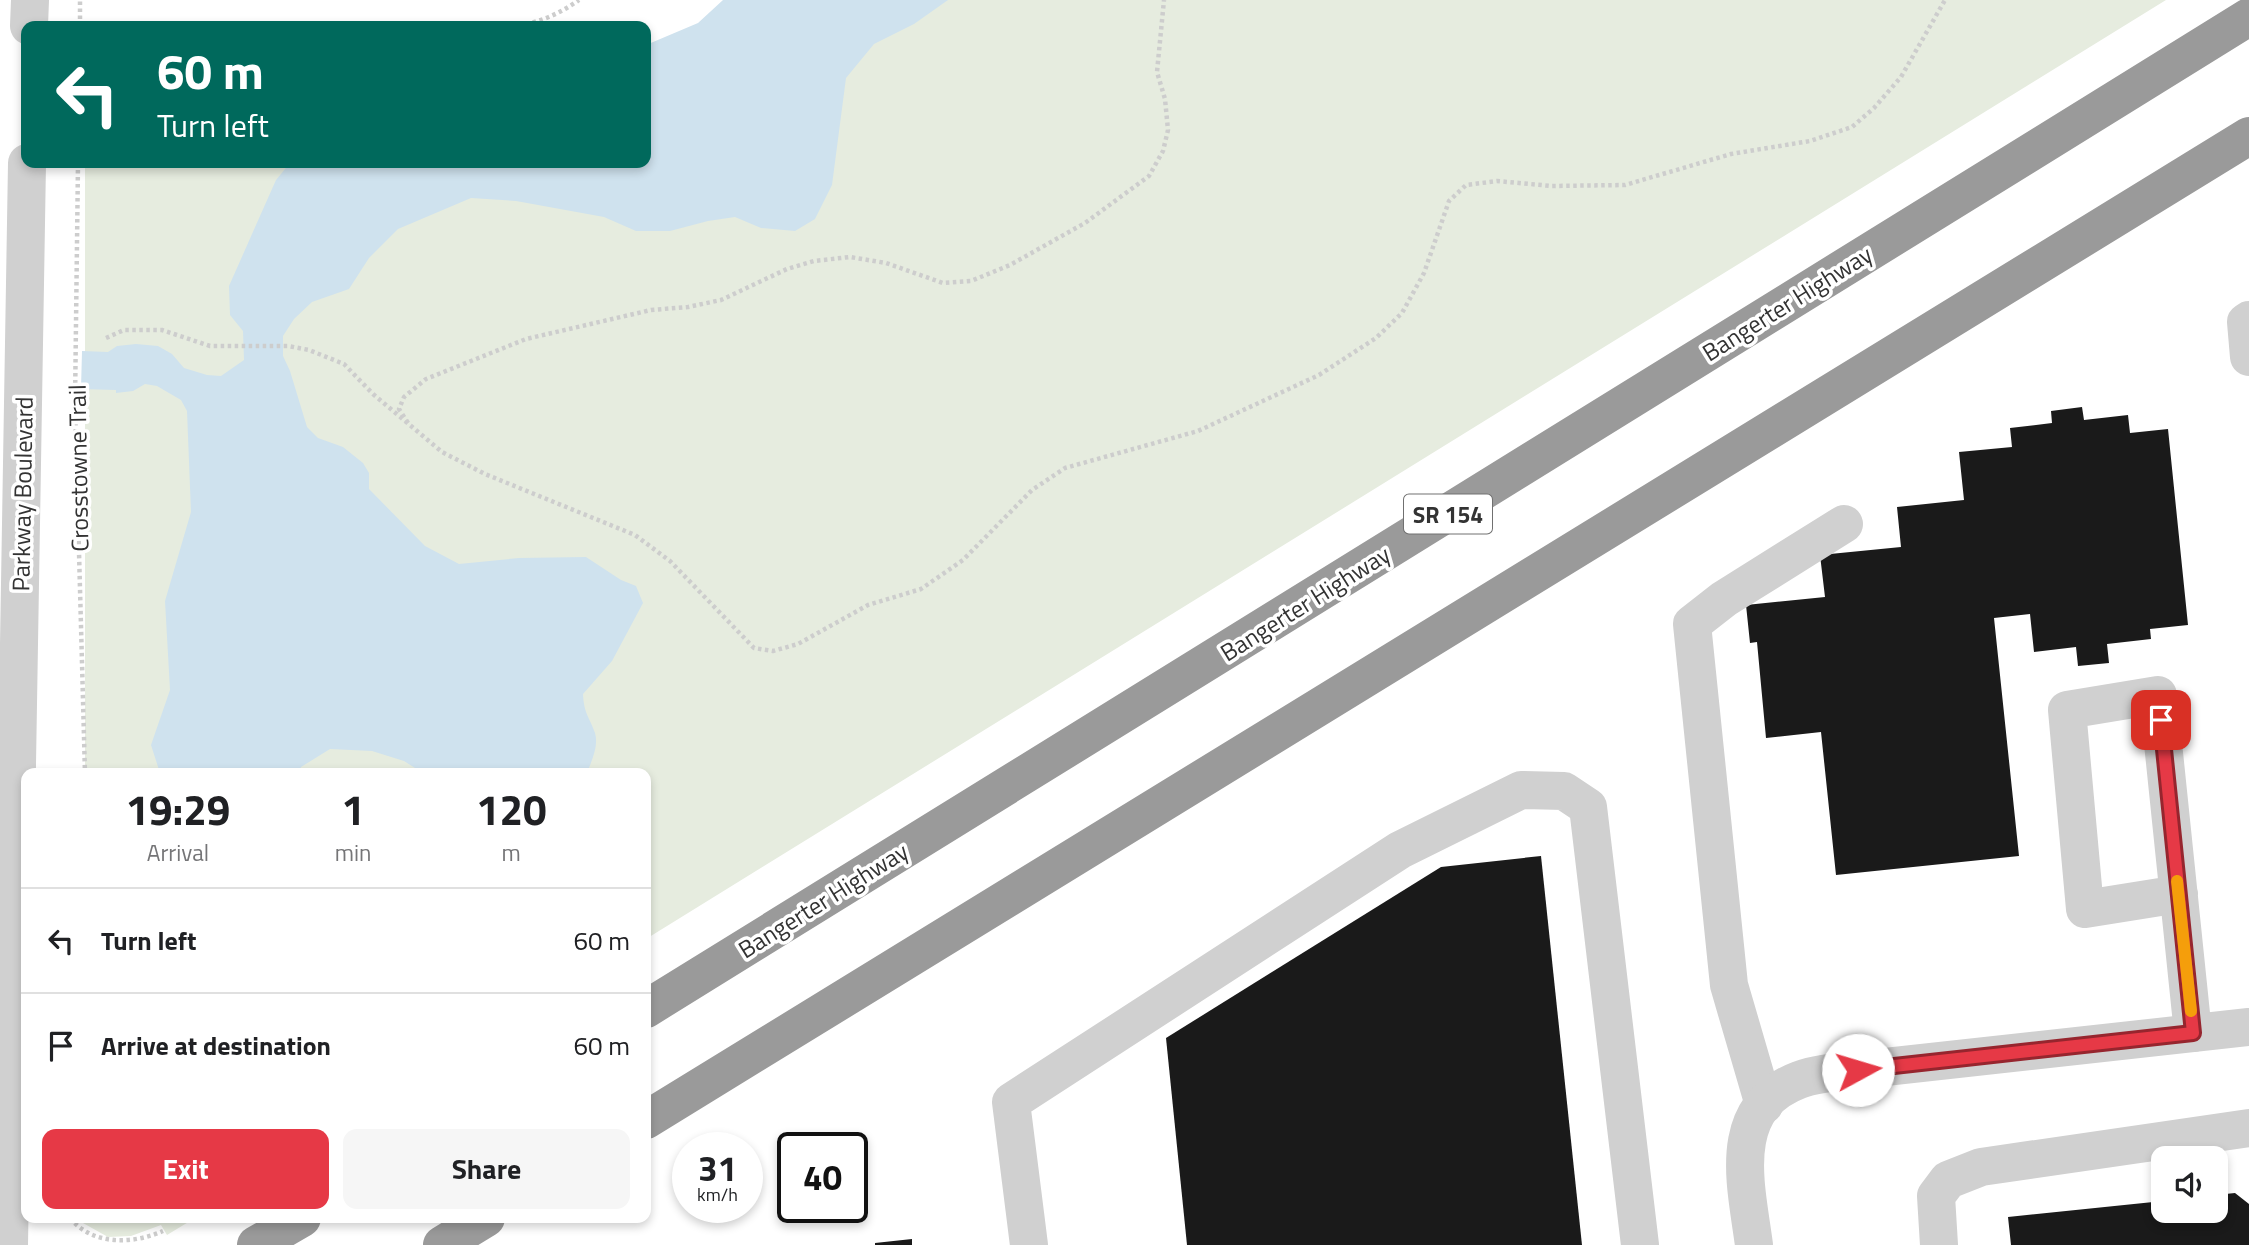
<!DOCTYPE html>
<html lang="en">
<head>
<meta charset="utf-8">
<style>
  body { margin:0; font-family:"Titillium Web",sans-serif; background:#f6f6f6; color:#202124; height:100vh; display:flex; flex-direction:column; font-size:26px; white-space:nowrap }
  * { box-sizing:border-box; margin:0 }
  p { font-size:23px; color:#757577 }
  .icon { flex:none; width:38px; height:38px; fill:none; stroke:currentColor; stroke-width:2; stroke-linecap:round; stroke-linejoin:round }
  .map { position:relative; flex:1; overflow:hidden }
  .sheet { position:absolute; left:21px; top:768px; width:630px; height:455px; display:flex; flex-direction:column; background:#fff; border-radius:14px; box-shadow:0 4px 10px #0003 }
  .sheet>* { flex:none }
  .hud { position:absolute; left:21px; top:21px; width:630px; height:147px; border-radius:14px; box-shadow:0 4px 10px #0003; background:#00695c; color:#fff; overflow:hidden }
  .buttons { position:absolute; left:2151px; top:1146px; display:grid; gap:14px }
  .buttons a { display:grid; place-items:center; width:77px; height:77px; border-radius:14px; background:#fff; box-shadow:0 4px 10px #0003; font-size:35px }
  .speed { position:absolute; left:672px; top:1132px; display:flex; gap:14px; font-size:35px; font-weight:700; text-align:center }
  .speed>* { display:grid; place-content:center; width:91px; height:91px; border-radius:50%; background:#fff; box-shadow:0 4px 10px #0003; line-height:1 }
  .speed small { font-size:18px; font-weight:400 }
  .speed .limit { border:4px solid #111; border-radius:10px; background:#fff; color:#111 }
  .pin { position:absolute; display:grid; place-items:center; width:60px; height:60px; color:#fff; margin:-30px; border-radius:14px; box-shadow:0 4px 10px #0006 }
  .me { position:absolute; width:77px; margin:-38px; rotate:84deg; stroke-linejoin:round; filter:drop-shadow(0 0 5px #0008) }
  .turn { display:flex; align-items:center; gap:24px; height:147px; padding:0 21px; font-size:32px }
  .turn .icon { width:91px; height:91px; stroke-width:2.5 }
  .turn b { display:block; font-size:49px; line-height:60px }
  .eta { display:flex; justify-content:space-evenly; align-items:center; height:119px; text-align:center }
  .eta b { font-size:42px; font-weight:700; line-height:49px }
  .cta { display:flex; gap:14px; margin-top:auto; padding:14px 21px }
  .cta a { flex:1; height:80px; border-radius:14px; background:#e63946; color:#fff; font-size:28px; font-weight:700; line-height:80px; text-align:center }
  .cta a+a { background:#f6f6f6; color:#202124 }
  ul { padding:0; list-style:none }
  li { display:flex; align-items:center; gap:21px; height:105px; padding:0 21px; border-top:2px solid #e0e0e0 }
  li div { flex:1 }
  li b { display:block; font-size:26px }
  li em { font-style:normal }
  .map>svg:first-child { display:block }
  .green { fill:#e6ecdf }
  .water { fill:#cfe2ee }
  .building { fill:#1a1a1a }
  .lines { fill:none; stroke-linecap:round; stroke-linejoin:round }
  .path { stroke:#cdcdcd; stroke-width:4.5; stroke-dasharray:3.5 3.5; stroke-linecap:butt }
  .minor { stroke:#d0d0d0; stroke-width:38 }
  .highway { stroke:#9a9a9a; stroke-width:38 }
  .route-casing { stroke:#96252e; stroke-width:18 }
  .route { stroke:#e63946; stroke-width:12 }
  .slow { stroke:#f59e0b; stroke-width:12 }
  .labels { text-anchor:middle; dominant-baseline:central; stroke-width:7; stroke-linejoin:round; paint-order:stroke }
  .shield { fill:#fff; stroke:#707070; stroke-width:2 }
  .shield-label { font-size:23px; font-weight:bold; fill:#333 }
  .street-label { font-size:24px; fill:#333; stroke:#fff }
</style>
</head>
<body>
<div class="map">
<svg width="2249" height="1245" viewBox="0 0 2249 1245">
  <rect width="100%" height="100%" fill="#fff"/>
  <g class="green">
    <polygon points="764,0 2166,0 646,939 646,774 85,773 85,163 646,163"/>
    <polygon points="79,1218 195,1218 167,1235 161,1225 131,1236 108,1237 83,1223"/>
  </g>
  <path class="water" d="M723,0H948L914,24L874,44L846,78L832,185L815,219L795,231L761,228L735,217L708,221L670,231H636L604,217L516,201L471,198L398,229L369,258L349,289L312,302L294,319L283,336V356L290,371L307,427L318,438L343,447L363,463L369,473V489L425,546L459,564L519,558L586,557L621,580L636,586L643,603L612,661L583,694C584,714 589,716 595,733C599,746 591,762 587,773H423L404,761L372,751L330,749L301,767L299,773H160L151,745L170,690L165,601L191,512L187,411L181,400L157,386L145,384L133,391L116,393V390L81,389L82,351L108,352L117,346L136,344L158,346L172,354L184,368L207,375L221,376L244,360L243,331L230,315L229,286L276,180L290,163H646V45L698,23Z"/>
  <g class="building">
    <polygon points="2082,407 2084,420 2128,415 2130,433 2168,429 2188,625 2150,629 2151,639 2107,644 2109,663 2078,666 2076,647 2034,652 2030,614 1994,618 2019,856 1836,875 1821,732 1766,738 1757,642 1750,643 1746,605 1825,597 1820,555 1901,547 1897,507 1964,500 1959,452 2012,447 2010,428 2052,423 2051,411"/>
    <polygon points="1541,856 1582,1245 1187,1245 1166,1038 1441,867"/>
    <polygon points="2235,1193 2249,1204 2249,1245 2011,1245 2008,1217 2163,1201 2163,1211 2216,1211 2216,1195"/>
    <polygon points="912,1239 912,1245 875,1245 875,1243"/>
  </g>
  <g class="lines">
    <g class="path">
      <polyline points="80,26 80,0"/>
      <path d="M512,26C537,24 559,14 579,0"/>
      <polyline points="78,163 75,404 85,774"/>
      <polyline points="106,338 124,330 162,330 210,346 288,346 309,350 344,364 373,394 442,452 485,474 635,535 670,561 754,648 773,651 798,644 868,605 921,589 963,560 1032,490 1065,468 1198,431 1319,375 1376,338 1402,313 1424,273 1449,201 1466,185 1497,181 1552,186 1625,185 1731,154 1810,141 1852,127 1874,108 1901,77 1945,0"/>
      <polyline points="408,423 399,409 404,397 426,379 526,339 651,310 688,307 721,300 787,269 814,261 850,257 886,263 943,283 971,281 1010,265 1085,223 1149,176 1163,151 1168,130 1165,99 1157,72 1164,0"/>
      <path d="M70,1218C92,1245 131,1245 163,1231"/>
    </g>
    <g class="minor">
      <polyline points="29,26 30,0"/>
      <polyline points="2249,320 2246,322 2249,357"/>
      <polyline points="2179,894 2085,909 2067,710 2158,695 2193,1033"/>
      <polyline points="1764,1105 1729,985 1692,624 1724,599 1844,524"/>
      <polyline points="9,1245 27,163"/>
      <polyline points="1029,1245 1011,1102 1400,850 1521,790 1564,791 1588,807 1640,1245"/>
      <path d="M1754,1245C1746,1184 1725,1108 1799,1080C1818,1073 1839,1072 1858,1070L2249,1027"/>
      <polyline points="1939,1245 1936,1196 1948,1180 1981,1167 2249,1128"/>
    </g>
    <g class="highway">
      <polyline points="646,1009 2249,17"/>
      <polyline points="646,1120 2249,136"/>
      <polyline points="256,1245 302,1218"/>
      <polyline points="442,1245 486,1218"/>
    </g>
  </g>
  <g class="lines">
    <defs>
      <polyline id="route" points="1858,1070 2193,1033 2161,720"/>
    </defs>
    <use href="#route" class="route-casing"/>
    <use href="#route" class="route"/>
    <polyline class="slow" points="2177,881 2191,1011"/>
  </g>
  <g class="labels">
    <rect class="shield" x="1404" y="494.5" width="88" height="39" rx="5"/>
    <g class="shield-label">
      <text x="1448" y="514">SR 154</text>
    </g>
    <g class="street-label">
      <text transform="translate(1787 303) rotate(-32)">Bangerter Highway</text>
      <text transform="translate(78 468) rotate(-91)">Crosstowne Trail</text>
      <text transform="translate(22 494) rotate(-89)">Parkway Boulevard</text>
      <text transform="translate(1305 603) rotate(-32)">Bangerter Highway</text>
      <text transform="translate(823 900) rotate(-32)">Bangerter Highway</text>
    </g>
  </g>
</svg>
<div class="buttons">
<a><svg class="icon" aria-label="sound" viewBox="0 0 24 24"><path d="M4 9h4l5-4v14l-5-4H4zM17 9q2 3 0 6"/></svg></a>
</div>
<div class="speed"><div>31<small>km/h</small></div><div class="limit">40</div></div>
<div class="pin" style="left:2161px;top:720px;background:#d93025"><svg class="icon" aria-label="arrive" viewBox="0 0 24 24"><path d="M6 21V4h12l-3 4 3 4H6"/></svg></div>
<svg class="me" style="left:1858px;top:1070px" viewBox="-20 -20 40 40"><circle r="19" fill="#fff"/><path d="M0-13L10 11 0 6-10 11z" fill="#e63946"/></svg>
<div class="hud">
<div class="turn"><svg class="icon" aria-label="left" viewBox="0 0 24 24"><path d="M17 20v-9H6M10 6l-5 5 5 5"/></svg><div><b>60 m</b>Turn left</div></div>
</div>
<section class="sheet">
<div class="eta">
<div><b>19:29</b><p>Arrival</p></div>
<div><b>1</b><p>min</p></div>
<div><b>120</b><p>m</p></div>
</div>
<ul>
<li><svg class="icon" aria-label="left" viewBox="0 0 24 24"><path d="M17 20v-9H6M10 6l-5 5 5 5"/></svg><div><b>Turn left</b></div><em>60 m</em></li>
<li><svg class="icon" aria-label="arrive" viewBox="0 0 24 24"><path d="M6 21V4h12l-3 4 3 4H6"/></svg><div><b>Arrive at destination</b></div><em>60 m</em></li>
</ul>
<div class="cta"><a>Exit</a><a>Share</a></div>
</section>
</div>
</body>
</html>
